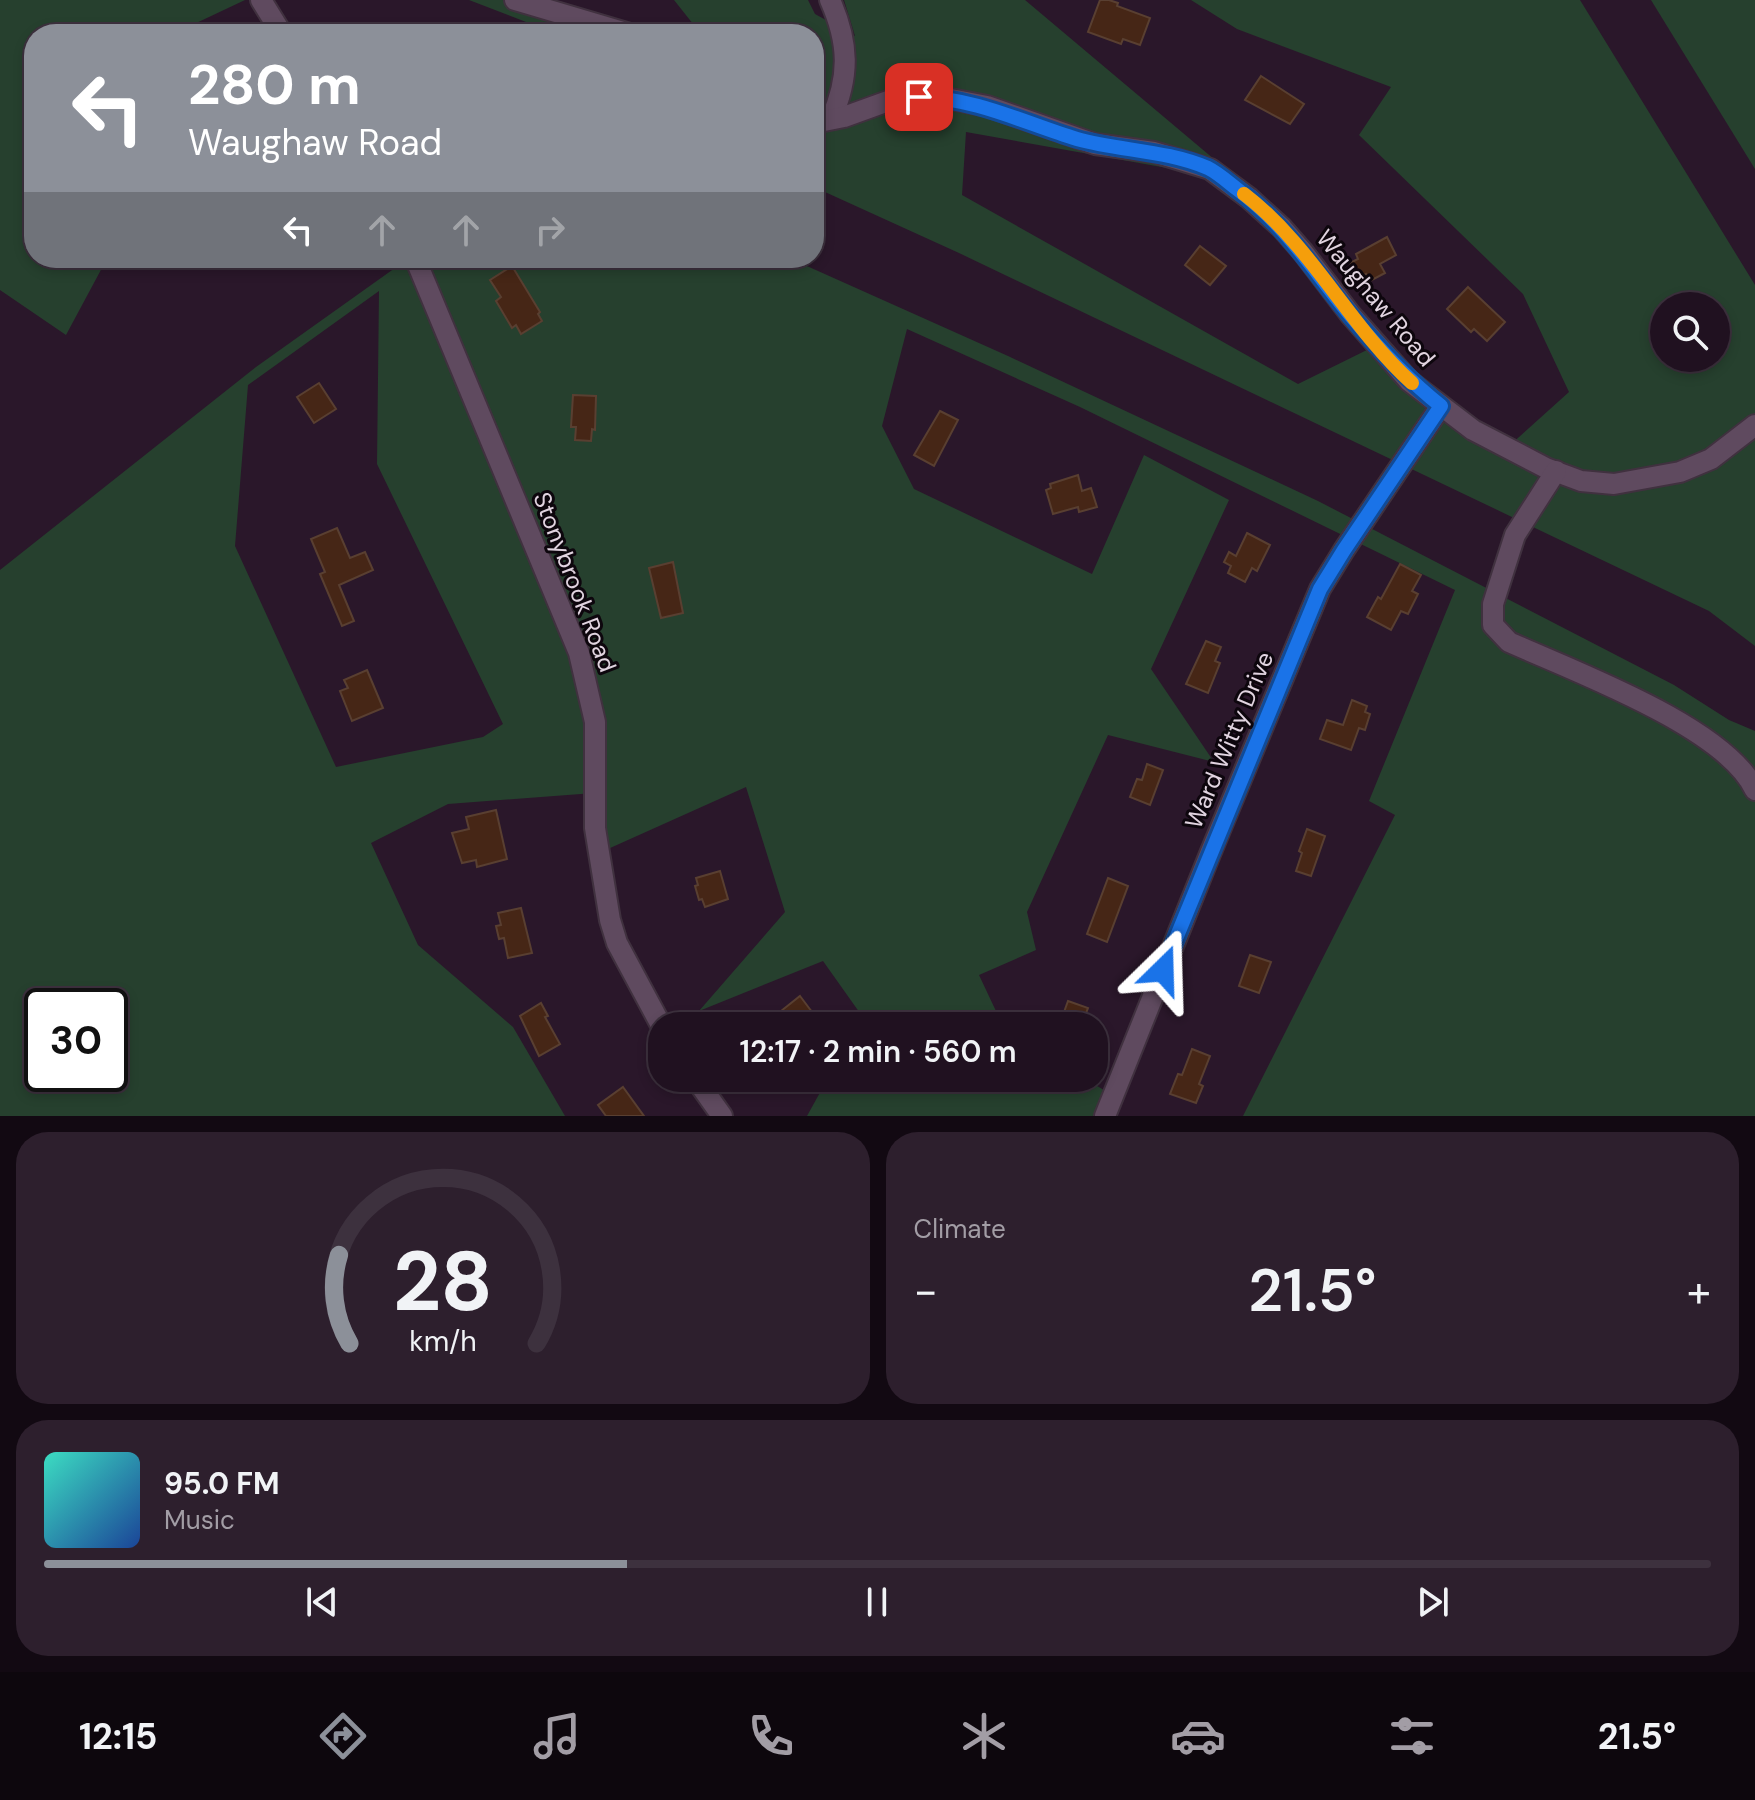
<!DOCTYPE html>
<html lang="en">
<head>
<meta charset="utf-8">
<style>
  body { margin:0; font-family:"DM Sans",sans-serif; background:#2d1f2d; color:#f1f3f6; height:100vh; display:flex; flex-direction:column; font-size:30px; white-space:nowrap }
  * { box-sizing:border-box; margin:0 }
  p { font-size:26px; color:#a29da5 }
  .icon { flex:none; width:44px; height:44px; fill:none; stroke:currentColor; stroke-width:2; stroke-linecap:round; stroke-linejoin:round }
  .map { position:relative; height:1116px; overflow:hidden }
  .side { display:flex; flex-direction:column; gap:16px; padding:16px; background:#120912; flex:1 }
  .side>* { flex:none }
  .top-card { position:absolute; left:24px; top:24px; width:800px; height:244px; border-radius:32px; box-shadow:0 4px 12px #0003,0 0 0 2px #3d313e; background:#8c9099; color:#fff; overflow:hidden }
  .tools { position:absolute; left:1650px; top:292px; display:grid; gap:16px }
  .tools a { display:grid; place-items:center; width:80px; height:80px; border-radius:50%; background:#201120; box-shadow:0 4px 12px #0003,0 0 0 2px #3d313e; font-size:40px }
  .speed { position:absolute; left:24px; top:988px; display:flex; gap:16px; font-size:40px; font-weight:700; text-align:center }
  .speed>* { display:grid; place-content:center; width:104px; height:104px; border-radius:50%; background:#201120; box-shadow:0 4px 12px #0003,0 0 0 2px #3d313e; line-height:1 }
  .speed .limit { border:4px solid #111; border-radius:12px; background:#fff; color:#111 }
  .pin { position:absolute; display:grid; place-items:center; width:68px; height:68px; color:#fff; margin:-34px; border-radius:16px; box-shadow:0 4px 12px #0006 }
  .me { position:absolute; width:88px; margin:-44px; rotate:22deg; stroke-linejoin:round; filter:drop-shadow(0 0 6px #0008) }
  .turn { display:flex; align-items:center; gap:28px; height:168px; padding:0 32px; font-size:36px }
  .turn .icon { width:104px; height:104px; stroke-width:2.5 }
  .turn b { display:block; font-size:56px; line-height:68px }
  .lanes { display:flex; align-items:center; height:76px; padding:0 32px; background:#0003; justify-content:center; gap:40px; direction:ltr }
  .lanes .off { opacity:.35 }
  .big { font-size:60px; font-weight:600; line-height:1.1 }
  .side .widget { flex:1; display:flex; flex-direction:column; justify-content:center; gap:12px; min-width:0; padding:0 28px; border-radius:32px; background:#2d1f2d }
  .side .dial { align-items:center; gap:0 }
  .dial svg { height:208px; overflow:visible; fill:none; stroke:#3d313e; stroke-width:7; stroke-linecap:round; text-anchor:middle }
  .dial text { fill:#f1f3f6; stroke:none }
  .song { display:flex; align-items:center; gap:24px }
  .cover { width:96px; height:96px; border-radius:12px; background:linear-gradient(135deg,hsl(170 70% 55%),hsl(220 70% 35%)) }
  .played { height:8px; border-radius:4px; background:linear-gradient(90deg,#8c9099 35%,#3d313e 35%) }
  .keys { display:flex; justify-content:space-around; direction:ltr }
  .heat { display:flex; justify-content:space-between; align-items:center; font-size:44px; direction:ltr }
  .side .tiles { flex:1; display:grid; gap:16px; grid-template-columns:1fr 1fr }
  .widget:last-child { grid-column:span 2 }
  .trip { position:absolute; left:648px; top:1012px; width:460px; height:80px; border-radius:32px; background:#201120; box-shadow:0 4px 12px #0003,0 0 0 2px #3d313e; font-weight:600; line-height:80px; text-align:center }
  .dock { display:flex; height:128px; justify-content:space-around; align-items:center; background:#0d070d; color:#a29da5 }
  .dock .icon { width:56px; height:56px }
  .dock .active { color:#8c9099 }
  .dock b { font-size:36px; color:#f1f3f6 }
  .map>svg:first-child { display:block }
  .green { fill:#26402e; fill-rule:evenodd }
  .building { fill:#462616; stroke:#593f31; stroke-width:2 }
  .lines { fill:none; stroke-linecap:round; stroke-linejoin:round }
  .minor-casing { stroke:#40313f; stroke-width:24 }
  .minor { stroke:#5f4a5f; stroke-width:20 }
  .route-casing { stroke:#114b97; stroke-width:20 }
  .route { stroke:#1a73e8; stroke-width:14 }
  .slow { stroke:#f59e0b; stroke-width:14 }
  .labels { text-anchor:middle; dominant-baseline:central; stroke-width:6; stroke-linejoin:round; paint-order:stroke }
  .street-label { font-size:24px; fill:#e1d4e0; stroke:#0d060d }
</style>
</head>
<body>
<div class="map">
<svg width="1755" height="1116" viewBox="0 0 1755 1116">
  <rect width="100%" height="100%" fill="#2a172a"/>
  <g class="green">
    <polygon points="0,0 245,0 173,34 34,34 34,258 131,258 103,266 66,335 0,290"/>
    <polygon points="469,0 553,0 563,34 557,34"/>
    <path d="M674 0H808L815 14 855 36 844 0H1025L1240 181 966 132 962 195 1298 384 1375 346 1509 446 1569 392 1523 294 1359 135 1391 87 1237 29 1191 0H1580L1755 285V646L1709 611 959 253 814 187V34H701ZM1664 306H1716V358H1664Z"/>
    <polygon points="1651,0 1755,0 1755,169"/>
    <path d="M409 258H789L1008 356 1318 501 1674 685 1729 720 1755 731V1116H1243L1395 815 1369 801 1455 590 1080 407 907 329 882 426 914 489 1092 574 1144 455 1229 500 1151 669 1214 762 1108 735 1027 912 1036 950 979 975 1003 1026H857L862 1016 823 961 699 1011 785 912 746 787 599 853 594 793 448 804 371 843 418 945 513 1027 565 1116H0V570L256 367ZM379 291 377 464 503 724 483 737 336 767 235 546 248 385ZM42 1006H110V1074H42Z"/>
    <polygon points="828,1078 1084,1078 1112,1095 1102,1116 807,1116"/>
  </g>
  <g class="building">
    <polygon points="1100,0 1109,0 1118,3 1117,6 1150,18 1140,45 1123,39 1121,44 1088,32"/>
    <polygon points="1261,76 1304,104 1290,124 1245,100"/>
    <polygon points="1387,237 1396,255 1380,264 1385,273 1370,281 1366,274 1358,279 1350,263 1358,259 1356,254"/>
    <polygon points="1200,246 1226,266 1210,285 1185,265"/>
    <polygon points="512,266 540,312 538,314 542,321 521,334 516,325 512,328 496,301 501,297 490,280"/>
    <polygon points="1468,287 1505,322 1487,341 1474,329 1471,332 1447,309"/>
    <polygon points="319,383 336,409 314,423 297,397"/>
    <polygon points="573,395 596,396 595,430 592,429 591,441 575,440 576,427 571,427"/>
    <polygon points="940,411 958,420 934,466 914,455"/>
    <polygon points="1078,475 1082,491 1091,488 1097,507 1079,512 1078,507 1053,514 1046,490 1051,488 1050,484"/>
    <polygon points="337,528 350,558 365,552 373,570 339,585 354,621 342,626 320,574 325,572 311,539"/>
    <polygon points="1247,533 1270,545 1257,571 1252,568 1245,582 1228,573 1231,566 1224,562 1229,552 1236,556"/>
    <polygon points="673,562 683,613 661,618 649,568"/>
    <polygon points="1400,564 1421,575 1412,591 1418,594 1408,614 1401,611 1391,630 1367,617 1378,597 1381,599"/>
    <polygon points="1206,641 1221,647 1215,661 1220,663 1208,693 1186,684"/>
    <polygon points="367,670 383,708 352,721 340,691 348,688 344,680"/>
    <polygon points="1352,700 1367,706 1365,712 1370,714 1365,730 1359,728 1351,750 1320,739 1327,720 1343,725"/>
    <polygon points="1147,764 1163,770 1150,805 1130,797 1137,779 1142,780"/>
    <polygon points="496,810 507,859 477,867 476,860 462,863 452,833 469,829 466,817"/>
    <polygon points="1307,829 1325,836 1311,876 1296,871 1302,853 1299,851"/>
    <polygon points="720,871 728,899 705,907 702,899 699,900 695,886 698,885 696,878"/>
    <polygon points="1108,878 1128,886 1107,942 1087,934"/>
    <polygon points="521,908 532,953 508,958 504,938 499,939 496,926 501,925 498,913"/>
    <polygon points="1250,955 1271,962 1259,993 1239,986"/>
    <polygon points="800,996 809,1008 823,1026 786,1026 776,1015"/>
    <polygon points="1068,1001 1088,1008 1081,1026 1059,1026"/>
    <polygon points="541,1003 548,1016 545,1017 560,1044 539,1056 520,1016"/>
    <polygon points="1192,1049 1210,1056 1199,1084 1203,1086 1196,1103 1170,1094 1178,1074 1182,1075"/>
    <polygon points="623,1087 644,1116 606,1116 598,1105"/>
  </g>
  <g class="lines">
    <defs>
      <g id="minor">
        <polyline points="261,0 282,34"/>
        <polyline points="515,0 630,34"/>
        <path d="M830 0C849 43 850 76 831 119"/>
        <polyline points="814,123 844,117 902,96 940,97 987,106 1095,144 1154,152 1210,169 1249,198 1282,228 1303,252 1350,314 1409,381 1473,430 1546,468 1581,481 1614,484 1680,472 1711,459 1755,425"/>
        <polyline points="415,258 579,653 595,722 595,828 610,920 617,943 662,1027"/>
        <path d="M1556 471 1515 535 1493 604V625L1509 642C1573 671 1726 727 1755 790"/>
        <polyline points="695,1078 722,1116"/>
        <polyline points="1105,1116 1210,854 1320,589 1344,550 1441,406"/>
      </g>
    </defs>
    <use href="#minor" class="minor-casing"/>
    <use href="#minor" class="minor"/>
  </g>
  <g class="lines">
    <defs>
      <path id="route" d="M919 97C976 98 1024 123 1077 139 1120 151 1166 150 1208 168 1218 173 1228 182 1237 189 1288 227 1312 269 1351 316 1379 349 1407 379 1441 406L1344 550 1320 589 1163 970"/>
    </defs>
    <use href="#route" class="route-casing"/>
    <use href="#route" class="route"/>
    <path class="slow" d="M1244 194C1312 246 1349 326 1412 383"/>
  </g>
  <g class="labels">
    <g class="street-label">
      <text transform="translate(1376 298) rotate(50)">Waughaw Road</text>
      <text transform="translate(575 582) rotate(69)">Stonybrook Road</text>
      <text transform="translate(1229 740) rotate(-67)">Ward Witty Drive</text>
    </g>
  </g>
</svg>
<div class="tools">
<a><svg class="icon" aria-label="search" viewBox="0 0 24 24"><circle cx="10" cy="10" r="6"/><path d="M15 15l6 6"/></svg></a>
</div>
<div class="speed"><div class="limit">30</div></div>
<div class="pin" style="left:919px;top:97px;background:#d93025"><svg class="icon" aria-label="arrive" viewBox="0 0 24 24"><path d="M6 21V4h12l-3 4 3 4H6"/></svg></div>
<svg class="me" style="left:1163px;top:970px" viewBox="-20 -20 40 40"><path d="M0-17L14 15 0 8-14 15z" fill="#1a73e8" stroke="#fff" stroke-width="4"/></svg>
<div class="trip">12:17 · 2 min · 560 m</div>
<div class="top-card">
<div class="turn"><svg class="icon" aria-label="left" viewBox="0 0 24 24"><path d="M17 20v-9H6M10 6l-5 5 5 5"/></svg><div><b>280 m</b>Waughaw Road</div></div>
<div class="lanes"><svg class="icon" aria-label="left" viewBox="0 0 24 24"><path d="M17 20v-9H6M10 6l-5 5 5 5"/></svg><svg class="icon off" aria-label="ahead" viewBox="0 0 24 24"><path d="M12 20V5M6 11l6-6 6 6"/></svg><svg class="icon off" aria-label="ahead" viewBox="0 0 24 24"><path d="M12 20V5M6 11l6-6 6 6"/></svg><svg class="icon off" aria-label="right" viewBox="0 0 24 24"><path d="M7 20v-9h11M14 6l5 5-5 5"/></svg></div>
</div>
</div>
<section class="side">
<div class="tiles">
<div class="widget dial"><svg viewBox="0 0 100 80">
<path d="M14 69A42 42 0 1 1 86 69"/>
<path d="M14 69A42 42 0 0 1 10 35" stroke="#8c9099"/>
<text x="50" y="56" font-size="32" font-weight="700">28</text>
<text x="50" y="72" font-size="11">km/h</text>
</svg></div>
<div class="widget"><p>Climate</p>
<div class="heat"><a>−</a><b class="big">21.5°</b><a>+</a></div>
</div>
<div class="widget">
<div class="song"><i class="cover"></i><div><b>95.0 FM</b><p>Music</p></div></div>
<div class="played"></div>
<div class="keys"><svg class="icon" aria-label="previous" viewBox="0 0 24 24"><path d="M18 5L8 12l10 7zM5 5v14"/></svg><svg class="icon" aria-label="pause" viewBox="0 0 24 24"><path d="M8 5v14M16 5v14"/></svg><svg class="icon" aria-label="next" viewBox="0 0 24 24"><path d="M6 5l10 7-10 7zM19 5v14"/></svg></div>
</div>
</div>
</section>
<nav class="dock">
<b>12:15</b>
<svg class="icon active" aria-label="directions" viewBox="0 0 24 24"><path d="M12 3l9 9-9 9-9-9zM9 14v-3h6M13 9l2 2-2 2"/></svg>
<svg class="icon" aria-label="music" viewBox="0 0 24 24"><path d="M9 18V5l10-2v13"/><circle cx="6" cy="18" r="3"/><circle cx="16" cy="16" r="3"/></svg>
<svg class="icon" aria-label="phone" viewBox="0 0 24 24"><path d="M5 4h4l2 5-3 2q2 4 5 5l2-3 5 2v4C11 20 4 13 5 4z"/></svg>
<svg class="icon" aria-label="climate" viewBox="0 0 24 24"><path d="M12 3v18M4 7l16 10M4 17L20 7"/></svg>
<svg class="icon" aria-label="car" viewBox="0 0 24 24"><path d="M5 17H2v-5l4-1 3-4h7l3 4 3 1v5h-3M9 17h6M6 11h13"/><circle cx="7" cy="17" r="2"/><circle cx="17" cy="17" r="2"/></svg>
<svg class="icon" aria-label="filters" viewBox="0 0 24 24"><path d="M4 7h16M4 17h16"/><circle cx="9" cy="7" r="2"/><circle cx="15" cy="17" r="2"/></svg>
<b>21.5°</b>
</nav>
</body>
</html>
